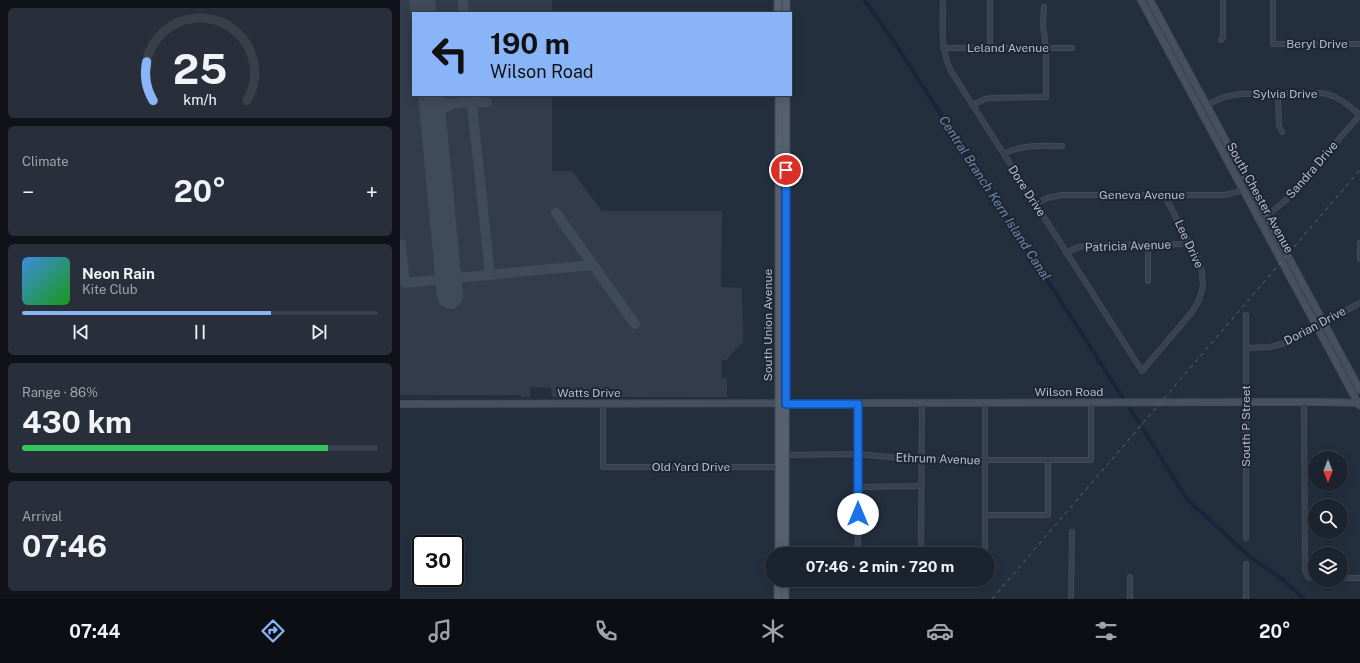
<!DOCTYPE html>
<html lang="en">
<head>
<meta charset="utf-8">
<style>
  body { margin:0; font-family:"Public Sans",sans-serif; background:#282f3a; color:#f1f3f6; height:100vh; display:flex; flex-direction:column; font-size:15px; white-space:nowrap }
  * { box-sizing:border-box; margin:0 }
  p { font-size:13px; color:#a0a4aa }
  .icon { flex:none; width:22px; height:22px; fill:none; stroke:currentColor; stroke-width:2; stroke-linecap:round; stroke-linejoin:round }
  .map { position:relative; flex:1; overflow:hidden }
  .sheet { display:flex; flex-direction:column; gap:8px; padding:8px; background:#0f1319; width:400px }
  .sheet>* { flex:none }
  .banner { position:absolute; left:12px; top:12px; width:380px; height:84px; border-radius:0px; box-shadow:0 2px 10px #0003,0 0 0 1px #39404a; background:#8ab4f8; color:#111; overflow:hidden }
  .needle { width:26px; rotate:180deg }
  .controls { position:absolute; left:908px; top:451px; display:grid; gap:8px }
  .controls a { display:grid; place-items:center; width:40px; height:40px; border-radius:50%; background:#1b232e; box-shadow:0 2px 10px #0003,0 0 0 1px #39404a; font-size:20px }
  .speed { position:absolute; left:12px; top:535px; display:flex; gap:8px; font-size:20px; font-weight:700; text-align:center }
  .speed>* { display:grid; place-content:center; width:52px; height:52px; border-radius:50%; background:#1b232e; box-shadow:0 2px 10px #0003,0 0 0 1px #39404a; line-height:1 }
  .speed .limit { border:2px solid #111; border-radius:6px; background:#fff; color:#111 }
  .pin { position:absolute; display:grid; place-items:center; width:34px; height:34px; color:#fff; margin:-17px; border:2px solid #fff; border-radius:50%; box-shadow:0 1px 4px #0007 }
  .me { position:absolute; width:44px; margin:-22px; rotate:0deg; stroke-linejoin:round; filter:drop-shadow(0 0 3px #0008) }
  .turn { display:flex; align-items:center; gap:14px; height:84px; padding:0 12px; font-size:18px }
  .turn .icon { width:52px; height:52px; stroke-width:2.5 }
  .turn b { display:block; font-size:28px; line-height:34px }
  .big { font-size:30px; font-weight:700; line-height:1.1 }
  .sheet .widget { flex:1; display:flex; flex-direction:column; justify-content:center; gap:6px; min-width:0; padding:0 14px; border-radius:6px; background:#282f3a }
  .sheet .dial { align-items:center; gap:0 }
  .dial svg { height:104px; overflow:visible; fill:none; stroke:#39404a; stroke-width:7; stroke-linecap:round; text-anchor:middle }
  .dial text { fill:#f1f3f6; stroke:none }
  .song { display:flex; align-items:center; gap:12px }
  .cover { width:48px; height:48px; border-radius:6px; background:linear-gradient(135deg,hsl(210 70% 55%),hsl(120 70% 35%)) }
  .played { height:4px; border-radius:2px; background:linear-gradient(90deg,#8ab4f8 70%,#39404a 70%) }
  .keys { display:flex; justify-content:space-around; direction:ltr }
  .heat { display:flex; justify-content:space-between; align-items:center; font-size:22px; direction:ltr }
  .charge { height:6px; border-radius:3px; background:linear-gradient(90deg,#34c759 86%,#39404a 0) }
  .trip { position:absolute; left:365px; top:547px; width:230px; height:40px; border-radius:20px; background:#1b232e; box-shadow:0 2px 10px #0003,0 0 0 1px #39404a; font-weight:700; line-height:40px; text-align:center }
  .tabs { display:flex; height:64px; justify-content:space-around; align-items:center; background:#0b0e12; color:#a0a4aa }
  .tabs .icon { width:28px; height:28px }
  .tabs .selected { color:#8ab4f8 }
  .tabs b { font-size:18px; color:#f1f3f6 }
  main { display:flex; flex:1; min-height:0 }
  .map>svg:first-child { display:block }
  .airport { fill:#323c4b }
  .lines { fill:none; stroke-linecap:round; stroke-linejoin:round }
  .canal { stroke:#17263c; stroke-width:4 }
  .taxiway { stroke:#3f4a5a; stroke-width:10 }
  .runway { stroke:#3f4a5a; stroke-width:26 }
  .street-casing { stroke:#414a57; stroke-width:6 }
  .secondary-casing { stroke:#414a57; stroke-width:8 }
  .primary-casing { stroke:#414a57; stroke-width:9 }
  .street { stroke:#38414e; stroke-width:4 }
  .secondary { stroke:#465061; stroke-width:6 }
  .primary { stroke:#56606e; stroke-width:7 }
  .rail { stroke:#5a6575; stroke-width:1; stroke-dasharray:4 4; stroke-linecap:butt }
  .route-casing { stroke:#114b97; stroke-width:10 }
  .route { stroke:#1a73e8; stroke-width:7 }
  .labels { text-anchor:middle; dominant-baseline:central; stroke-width:4; stroke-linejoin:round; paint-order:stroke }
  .street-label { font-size:12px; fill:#b4bcc9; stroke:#1d2633 }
  .water-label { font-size:13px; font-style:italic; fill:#6d86a8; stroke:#1d2633 }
</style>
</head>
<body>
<main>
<section class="sheet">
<div class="widget dial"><svg viewBox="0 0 100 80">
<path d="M14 69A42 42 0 1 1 86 69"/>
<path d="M14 69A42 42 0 0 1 9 39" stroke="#8ab4f8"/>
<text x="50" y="56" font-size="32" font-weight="700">25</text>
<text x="50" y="72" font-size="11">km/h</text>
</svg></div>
<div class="widget"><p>Climate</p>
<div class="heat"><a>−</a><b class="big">20°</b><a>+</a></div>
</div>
<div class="widget">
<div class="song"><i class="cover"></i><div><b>Neon Rain</b><p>Kite Club</p></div></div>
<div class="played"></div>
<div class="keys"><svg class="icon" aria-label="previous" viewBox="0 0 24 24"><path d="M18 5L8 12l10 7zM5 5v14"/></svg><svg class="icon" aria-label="pause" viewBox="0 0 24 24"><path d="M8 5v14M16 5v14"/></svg><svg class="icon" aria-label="next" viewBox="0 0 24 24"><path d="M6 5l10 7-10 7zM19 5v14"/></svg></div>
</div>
<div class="widget"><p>Range · 86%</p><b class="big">430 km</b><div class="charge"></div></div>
<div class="widget"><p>Arrival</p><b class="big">07:46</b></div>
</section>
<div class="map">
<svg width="960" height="599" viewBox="0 0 960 599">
  <rect width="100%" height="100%" fill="#242f3e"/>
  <polygon class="airport" points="0,0 152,0 152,13 13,13 13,95 152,95 152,171 172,171 202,211 322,211 321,287 342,288 343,344 341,344 326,360 322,360 322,378 327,378 327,397 152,397 151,388 130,387 130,397 121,397 121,395 0,395"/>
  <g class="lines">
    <g class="canal">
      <polyline points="464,0 493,40 723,398"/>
      <polyline points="730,409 739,422"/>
      <polyline points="743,429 787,499 850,557 882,579 904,599"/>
    </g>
    <g class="taxiway">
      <polyline points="63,0 64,13"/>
      <polyline points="34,95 39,101 50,104"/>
      <polyline points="71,95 90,275"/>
      <path d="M34 123C37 118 39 113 43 109 54 100 73 102 87 102"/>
      <polyline points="156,213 235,324"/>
      <polyline points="1,244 5,283 192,265"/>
    </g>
    <g class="runway">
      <polyline points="22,0 23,13"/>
      <polyline points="31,95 50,296"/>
    </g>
    <defs>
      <g id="street">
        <path d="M543 0C543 24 540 49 551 71L742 371 792 312 799 300 803 286 802 271 797 257 764 195"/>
        <polyline points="873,0 873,44 960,44"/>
        <polyline points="821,40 823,37 823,0"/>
        <polyline points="543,48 672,48"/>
        <polyline points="590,48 590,0"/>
        <polyline points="878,93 879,126 882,132"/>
        <polyline points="572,105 585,99 592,98 646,97 646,48 643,25 644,7"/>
        <path d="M806 105 824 97 840 94 921 93C938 95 948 105 960 115"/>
        <path d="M604 154C622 144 641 146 662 146"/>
        <polyline points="635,204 647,198 661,195 824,195 837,192 850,186"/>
        <polyline points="859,218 873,211 886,200 960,115"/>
        <polyline points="960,243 960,259"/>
        <polyline points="748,244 748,281"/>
        <polyline points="666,253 678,247 692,245 790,244"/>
        <polyline points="846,348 870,347 885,343 960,303"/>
        <polyline points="904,403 905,570 908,577 915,578"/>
        <polyline points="203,404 203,467 379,467"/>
        <polyline points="386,455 458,454 522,460 691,460 691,403"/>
        <polyline points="458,487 522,486"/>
        <polyline points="585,515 648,515 648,460"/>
        <polyline points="846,538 846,315"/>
        <polyline points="458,554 458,403"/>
        <polyline points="521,554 522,403"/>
        <polyline points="585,554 585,403"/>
        <polyline points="941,578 960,578"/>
        <polyline points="671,599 672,532"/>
        <polyline points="730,599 730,577"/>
        <polyline points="846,599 846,564"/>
      </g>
      <g id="secondary">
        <polyline points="741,0 959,405"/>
        <polyline points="750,0 960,390"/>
        <polyline points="0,404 922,402 960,403"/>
      </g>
      <g id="primary">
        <polyline points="378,0 378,13"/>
        <polyline points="386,13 386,0"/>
        <polyline points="379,554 379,95"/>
        <polyline points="385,554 386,95"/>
        <polyline points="378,599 378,580"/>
        <polyline points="385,599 385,580"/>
      </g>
    </defs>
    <use href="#street" class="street-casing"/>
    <use href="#secondary" class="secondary-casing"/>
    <use href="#primary" class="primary-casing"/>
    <use href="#street" class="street"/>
    <use href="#secondary" class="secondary"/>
    <use href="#primary" class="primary"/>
    <polyline class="rail" points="592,599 960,170"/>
  </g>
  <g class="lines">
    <defs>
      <polyline id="route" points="386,170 386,404 458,404 458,514"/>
    </defs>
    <use href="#route" class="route-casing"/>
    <use href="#route" class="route"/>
  </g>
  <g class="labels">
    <g class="street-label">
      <text x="917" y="44">Beryl Drive</text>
      <text x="608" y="48">Leland Avenue</text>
      <text x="885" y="94">Sylvia Drive</text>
      <text transform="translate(912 170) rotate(-49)">Sandra Drive</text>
      <text transform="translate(627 191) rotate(57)">Dore Drive</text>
      <text x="742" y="195">Geneva Avenue</text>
      <text transform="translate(860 198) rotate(61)">South Chester Avenue</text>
      <text transform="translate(789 244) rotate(65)">Lee Drive</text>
      <text transform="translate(728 246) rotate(-2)">Patricia Avenue</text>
      <text transform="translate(368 325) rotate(-90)">South Union Avenue</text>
      <text transform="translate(915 326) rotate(-28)">Dorian Drive</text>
      <text x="669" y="392">Wilson Road</text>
      <text x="189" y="393">Watts Drive</text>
      <text transform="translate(846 426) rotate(-90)">South P Street</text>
      <text transform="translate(538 459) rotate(2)">Ethrum Avenue</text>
      <text x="291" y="467">Old Yard Drive</text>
    </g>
    <g class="water-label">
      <text transform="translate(595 198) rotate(57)">Central Branch Kern Island Canal</text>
    </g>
  </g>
</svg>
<div class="controls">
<a><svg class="needle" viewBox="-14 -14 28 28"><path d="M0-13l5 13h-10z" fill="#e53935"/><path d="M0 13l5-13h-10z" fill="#a0a4aa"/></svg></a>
<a><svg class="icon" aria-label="search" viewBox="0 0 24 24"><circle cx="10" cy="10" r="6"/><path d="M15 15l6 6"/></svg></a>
<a><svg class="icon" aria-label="layers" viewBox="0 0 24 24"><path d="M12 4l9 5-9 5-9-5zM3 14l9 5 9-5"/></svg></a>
</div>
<div class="speed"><div class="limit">30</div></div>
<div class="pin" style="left:386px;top:170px;background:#d93025"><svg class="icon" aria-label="arrive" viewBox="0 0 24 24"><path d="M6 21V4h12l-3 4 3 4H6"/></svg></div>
<svg class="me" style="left:458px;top:514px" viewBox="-20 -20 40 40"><circle r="19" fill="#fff"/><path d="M0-13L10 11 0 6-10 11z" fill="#1a73e8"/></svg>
<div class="trip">07:46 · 2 min · 720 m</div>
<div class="banner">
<div class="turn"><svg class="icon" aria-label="left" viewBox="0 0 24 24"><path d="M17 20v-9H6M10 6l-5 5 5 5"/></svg><div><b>190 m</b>Wilson Road</div></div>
</div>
</div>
</main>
<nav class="tabs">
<b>07:44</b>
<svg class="icon selected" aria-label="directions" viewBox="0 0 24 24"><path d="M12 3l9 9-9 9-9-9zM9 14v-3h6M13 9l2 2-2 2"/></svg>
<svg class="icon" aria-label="music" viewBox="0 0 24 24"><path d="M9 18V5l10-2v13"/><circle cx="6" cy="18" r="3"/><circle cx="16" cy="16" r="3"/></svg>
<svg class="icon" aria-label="phone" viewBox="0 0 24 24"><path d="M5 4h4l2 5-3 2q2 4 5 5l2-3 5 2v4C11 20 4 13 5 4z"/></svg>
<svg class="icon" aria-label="climate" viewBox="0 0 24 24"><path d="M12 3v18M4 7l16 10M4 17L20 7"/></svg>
<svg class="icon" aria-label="car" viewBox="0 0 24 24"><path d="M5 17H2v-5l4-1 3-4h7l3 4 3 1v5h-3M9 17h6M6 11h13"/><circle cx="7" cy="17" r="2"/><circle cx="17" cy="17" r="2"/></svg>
<svg class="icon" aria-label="filters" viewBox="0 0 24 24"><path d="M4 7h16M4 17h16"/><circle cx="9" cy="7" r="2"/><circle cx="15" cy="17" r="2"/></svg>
<b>20°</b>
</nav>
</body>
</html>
